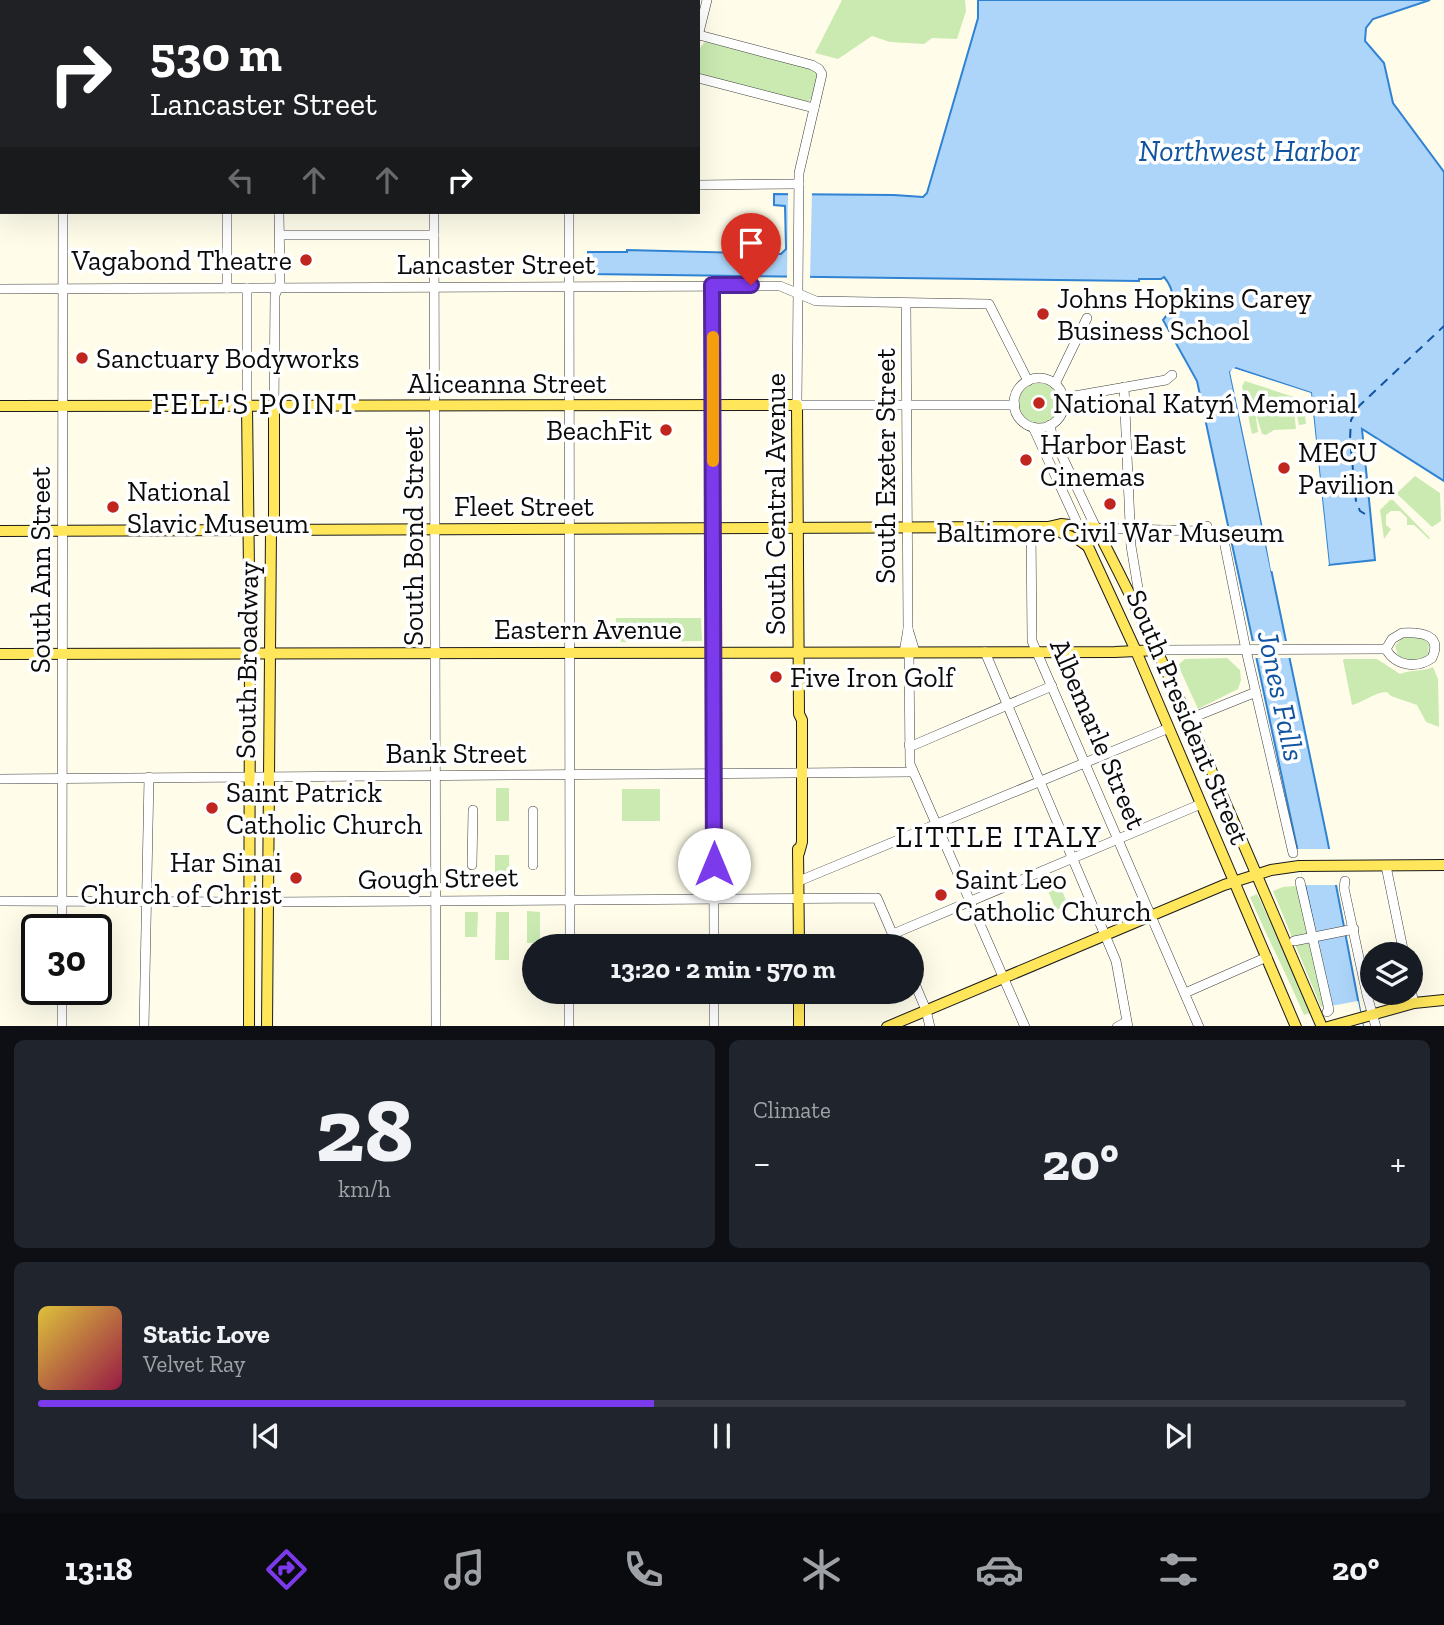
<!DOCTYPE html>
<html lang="en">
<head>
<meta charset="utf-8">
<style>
  body { margin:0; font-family:"Zilla Slab",serif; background:#20242c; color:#f1f3f6; height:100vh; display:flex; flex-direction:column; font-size:26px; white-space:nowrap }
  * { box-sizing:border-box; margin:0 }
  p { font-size:23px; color:#9ea1a6 }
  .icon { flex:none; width:38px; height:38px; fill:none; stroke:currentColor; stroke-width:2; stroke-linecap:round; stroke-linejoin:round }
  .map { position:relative; height:1026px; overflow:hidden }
  .side { display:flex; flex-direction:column; gap:14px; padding:14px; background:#0d0f14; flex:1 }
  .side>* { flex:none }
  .top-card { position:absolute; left:0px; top:0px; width:700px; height:214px; box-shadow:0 7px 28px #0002; background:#202124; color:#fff; overflow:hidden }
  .controls { position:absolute; left:1360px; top:942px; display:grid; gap:14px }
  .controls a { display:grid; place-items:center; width:63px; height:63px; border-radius:50%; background:#171b24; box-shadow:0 7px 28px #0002; font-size:35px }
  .speed { position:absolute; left:21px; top:914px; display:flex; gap:14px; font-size:35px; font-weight:700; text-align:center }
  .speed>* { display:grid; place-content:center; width:91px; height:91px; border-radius:50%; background:#171b24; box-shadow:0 7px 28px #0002; line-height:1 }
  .speed .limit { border:4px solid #111; border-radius:10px; background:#fff; color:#111 }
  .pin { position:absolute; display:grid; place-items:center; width:60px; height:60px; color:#fff; margin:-72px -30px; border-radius:50% 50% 50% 0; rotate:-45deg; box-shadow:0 0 7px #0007 }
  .pin .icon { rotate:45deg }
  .me { position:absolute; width:77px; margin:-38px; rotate:0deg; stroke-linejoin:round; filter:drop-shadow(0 0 5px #0008) }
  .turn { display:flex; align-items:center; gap:24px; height:147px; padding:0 35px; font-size:32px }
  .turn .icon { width:91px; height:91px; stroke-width:2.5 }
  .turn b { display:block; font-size:49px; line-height:60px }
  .lanes { display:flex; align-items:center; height:66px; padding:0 35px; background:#0003; justify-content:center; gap:35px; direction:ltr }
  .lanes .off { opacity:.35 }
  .big { font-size:52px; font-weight:700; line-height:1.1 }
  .side .widget { flex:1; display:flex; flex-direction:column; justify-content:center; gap:10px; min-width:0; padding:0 24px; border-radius:10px; background:#20242c }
  .side .dial { align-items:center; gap:0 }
  .dial b { font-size:91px; line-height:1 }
  .song { display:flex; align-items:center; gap:21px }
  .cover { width:84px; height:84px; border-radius:10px; background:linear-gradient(135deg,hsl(50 70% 55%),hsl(340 70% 35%)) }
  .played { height:7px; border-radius:4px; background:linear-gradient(90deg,#7c3aed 45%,#363941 45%) }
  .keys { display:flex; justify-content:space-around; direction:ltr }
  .heat { display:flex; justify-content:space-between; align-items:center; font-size:38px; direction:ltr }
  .side .tiles { flex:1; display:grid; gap:14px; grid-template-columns:1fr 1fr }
  .widget:last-child { grid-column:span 2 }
  .trip { position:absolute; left:522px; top:934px; width:402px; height:70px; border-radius:35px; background:#171b24; box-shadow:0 7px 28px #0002; font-weight:700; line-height:70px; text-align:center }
  .dock { display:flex; height:112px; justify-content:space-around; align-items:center; background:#090b0e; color:#9ea1a6 }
  .dock .icon { width:49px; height:49px }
  .dock .active { color:#7c3aed }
  .dock b { font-size:32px; color:#f1f3f6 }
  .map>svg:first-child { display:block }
  .green { fill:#caeab2 }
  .water { fill:#acd5f9; stroke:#3082d3; stroke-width:2 }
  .pier { fill:#fffdea }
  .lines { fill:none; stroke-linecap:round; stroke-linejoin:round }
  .ferry { stroke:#1054a1; stroke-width:2; stroke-dasharray:9 7; stroke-linecap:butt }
  .minor-casing { stroke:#3e3e3e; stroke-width:10 }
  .major-casing { stroke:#1c1c1c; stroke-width:12 }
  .minor { stroke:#fff; stroke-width:9 }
  .major { stroke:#ffe65a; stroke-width:10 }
  .route-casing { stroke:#51269a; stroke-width:18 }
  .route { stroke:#7c3aed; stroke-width:12 }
  .slow { stroke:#f59e0b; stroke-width:12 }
  .poi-dot { fill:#c1261e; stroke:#fff; stroke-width:2.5 }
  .labels { text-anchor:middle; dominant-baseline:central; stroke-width:7; stroke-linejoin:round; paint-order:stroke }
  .poi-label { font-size:28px; fill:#0b0b0b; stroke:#fff; text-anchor:start }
  .street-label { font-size:28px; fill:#0b0b0b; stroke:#fff }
  .water-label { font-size:30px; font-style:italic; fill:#1054a1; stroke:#fff }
  .neighbourhood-label { font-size:30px; letter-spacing:2px; fill:#0b0b0b; stroke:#fff }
</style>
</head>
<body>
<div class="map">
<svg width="1444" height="1027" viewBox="0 0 1444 1027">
  <rect width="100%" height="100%" fill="#fffdea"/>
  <g class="green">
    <polygon points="842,0 965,0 966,11 957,39 932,38 924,44 890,42 872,36 838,59 815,53"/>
    <path d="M706 42 815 70 818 75 813 96 809 101H803L698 74C698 63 695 48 706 42Z"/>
    <polygon points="1245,381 1303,400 1306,424 1299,425 1296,411 1294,411 1296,429 1274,430 1266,435 1262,434 1255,411 1258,432 1252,434 1242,386"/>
    <circle cx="1039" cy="403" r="20"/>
    <polygon points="1415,476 1440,493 1441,521 1432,527 1398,495 1398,492"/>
    <polygon points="1390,500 1393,500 1430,538 1429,539 1414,525 1407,525 1407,518 1400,511 1391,511 1386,515 1386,525 1391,529 1384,539 1380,510"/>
    <polygon points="616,618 701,618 702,641 617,642"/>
    <path d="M1402 638H1423L1429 644 1428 654C1421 661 1407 662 1398 656L1395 646Z"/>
    <polygon points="1227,658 1240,670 1241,680 1238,689 1198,709 1178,665 1185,659"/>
    <path d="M1344 659H1377L1400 674C1412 669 1423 672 1433 667L1438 679 1439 727 1426 722 1417 705 1391 696 1387 692C1375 692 1364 702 1352 705L1343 660Z"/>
    <rect x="496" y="788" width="13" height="33"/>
    <rect x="622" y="789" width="38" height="32"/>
    <polygon points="495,855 509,855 510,888 495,888"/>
    <polygon points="1055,874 1068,905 1056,910 1043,879"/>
    <polygon points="1306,885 1331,1006 1321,1007 1273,891 1283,887"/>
    <path d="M1257 894 1289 961 1310 1013 1304 1015C1287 975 1267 937 1250 897Z"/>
    <polygon points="527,911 540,912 540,943 527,943"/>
    <polygon points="465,912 478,912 477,937 465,937"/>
    <polygon points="496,912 509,912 509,960 495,960"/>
  </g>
  <g class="water">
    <polygon points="1,0 331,0 328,2"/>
    <path d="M978 0H1430L1373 19 1366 28 1365 41 1384 63 1393 103 1444 172V481L1362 429 1375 560 1329 565 1311 393 1236 368 1230 372 1327 838 1363 1026 1331 1006 1197 381 1163 320C1175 307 1176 291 1164 277L1161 279H1139V281L588 274V252H627V250L781 254 786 249 785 206 774 205V194L894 195 923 197 927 193 978 18Z"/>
  </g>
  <g class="pier">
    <polygon points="797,191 812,191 810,280 787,279 788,193"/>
    <polygon points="1233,368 1311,393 1329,565 1325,565 1307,395 1235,371 1275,571 1271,571 1265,538 1228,538 1228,535 1264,533 1230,372"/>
    <polygon points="1250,641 1289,641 1292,658 1254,658"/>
    <polygon points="1296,849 1331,849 1338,885 1304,885"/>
    <polygon points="1358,1001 1363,1026 1340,1026 1331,1006"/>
  </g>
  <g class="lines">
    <polyline class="ferry" points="1365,514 1360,511 1356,501 1350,439 1351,420 1359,406 1444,326"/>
    <defs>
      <g id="minor">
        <polyline points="431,0 431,2"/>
        <polyline points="528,2 528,0"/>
        <polyline points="586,2 586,0"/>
        <polyline points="699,35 812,65 819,69 822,74 799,173 797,405 1015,405"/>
        <polyline points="698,36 707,0"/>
        <polyline points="698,78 814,108"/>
        <polyline points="0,129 2,131"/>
        <polyline points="698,185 799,184"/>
        <polyline points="0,200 2,200"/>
        <polyline points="227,212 227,288"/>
        <polyline points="434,212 436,1027"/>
        <polyline points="569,212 570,947"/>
        <polyline points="280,235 434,235"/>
        <polyline points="712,285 714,947"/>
        <polyline points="247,288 247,406"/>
        <polyline points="0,289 780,286 816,301 989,304 1028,381"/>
        <circle cx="1039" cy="403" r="25"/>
        <polyline points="1055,384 1087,318"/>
        <polyline points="1124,387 1131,546 1143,618"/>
        <polyline points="1063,398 1166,380 1172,375"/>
        <polyline points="274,406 275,295 280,283 279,212"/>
        <polyline points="1050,425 1052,435 1096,528 1197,531 1207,526"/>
        <polyline points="1033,427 1079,527"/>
        <polyline points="1031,527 1032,641 1199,1027"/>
        <polyline points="1223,536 1246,650 1293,853"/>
        <polyline points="908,629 915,652"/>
        <path d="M1402 633C1420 632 1443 634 1432 658 1417 669 1395 666 1386 649L1392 639Z"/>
        <polyline points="1158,650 1386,649"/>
        <polyline points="904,652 908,629 906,303"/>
        <polyline points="909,652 910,764 1025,1027"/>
        <polyline points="985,652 1116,961 1128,1027"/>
        <polyline points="1189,719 1256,692"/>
        <polyline points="909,745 914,745 1052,686"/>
        <polyline points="0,779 913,772"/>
        <polyline points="472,865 473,810"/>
        <polyline points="533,865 533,811"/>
        <polyline points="1386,866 1404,954"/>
        <polyline points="799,881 1169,728"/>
        <polyline points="1345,881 1344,888 1367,995 1376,1027"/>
        <polyline points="1300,882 1329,1010 1327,1012"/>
        <polyline points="0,901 268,902 877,898 898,947"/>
        <polyline points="62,929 63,212"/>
        <polyline points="893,934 1201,804"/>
        <polyline points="1294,941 1354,929"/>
        <polyline points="912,977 926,1010 930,1027"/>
        <polyline points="1410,986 1414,1003"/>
        <polyline points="569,992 569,1027"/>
        <polyline points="1185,993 1267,957"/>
        <polyline points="62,1027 62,989"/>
        <polyline points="144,1027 149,777"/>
        <polyline points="714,1027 714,992"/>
        <polyline points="1117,1027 1126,1022"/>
      </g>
      <g id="major">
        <polyline points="0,406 797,405 799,714 802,720 802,842 799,853"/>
        <polyline points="247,406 250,653 249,1027"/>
        <polyline points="1048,527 1079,540 1086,545"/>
        <polyline points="1079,527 1136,651 1296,1027"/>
        <path d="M0 531 1048 527 1061 524 1096 528C1181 690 1249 859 1322 1027"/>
        <polyline points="0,654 1115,652 1158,650"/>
        <polyline points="798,849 799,947"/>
        <polyline points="267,1027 271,530 274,521 274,406"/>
        <polyline points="799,1027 799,992"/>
        <polyline points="887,1027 1224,885 1271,870 1299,866 1444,865"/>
        <polyline points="1328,1027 1414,1003 1444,1000"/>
      </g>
    </defs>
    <use href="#minor" class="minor-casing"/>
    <use href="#major" class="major-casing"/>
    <use href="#minor" class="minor"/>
    <use href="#major" class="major"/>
  </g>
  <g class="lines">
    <defs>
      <polyline id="route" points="714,864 712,285 751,285"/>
    </defs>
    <use href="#route" class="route-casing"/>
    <use href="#route" class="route"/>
    <polyline class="slow" points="713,337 713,461"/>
  </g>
  <g class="poi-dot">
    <circle cx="306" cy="260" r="7"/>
    <circle cx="1043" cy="314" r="7"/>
    <circle cx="82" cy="358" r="7"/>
    <circle cx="1039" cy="403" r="7"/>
    <circle cx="666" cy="430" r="7"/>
    <circle cx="1026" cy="460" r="7"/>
    <circle cx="1284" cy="468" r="7"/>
    <circle cx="1110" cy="504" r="7"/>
    <circle cx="113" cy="507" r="7"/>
    <circle cx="776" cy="677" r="7"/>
    <circle cx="212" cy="808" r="7"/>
    <circle cx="296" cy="878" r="7"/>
    <circle cx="941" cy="895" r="7"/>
  </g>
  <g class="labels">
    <g class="poi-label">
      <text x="292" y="260" text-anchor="end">Vagabond Theatre</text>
      <text x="1057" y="298">Johns Hopkins Carey<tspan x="1057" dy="32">Business School</tspan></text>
      <text x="96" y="358">Sanctuary Bodyworks</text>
      <text x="1053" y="403">National Katyń Memorial</text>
      <text x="652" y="430" text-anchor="end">BeachFit</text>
      <text x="1040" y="444">Harbor East<tspan x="1040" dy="32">Cinemas</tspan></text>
      <text x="1298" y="452">MECU<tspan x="1298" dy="32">Pavilion</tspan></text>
      <text x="127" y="491">National<tspan x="127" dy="32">Slavic Museum</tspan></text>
      <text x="1110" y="532" text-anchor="middle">Baltimore Civil War Museum</text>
      <text x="790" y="677">Five Iron Golf</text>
      <text x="226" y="792">Saint Patrick<tspan x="226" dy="32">Catholic Church</tspan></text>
      <text x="282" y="862" text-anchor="end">Har Sinai<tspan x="282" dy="32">Church of Christ</tspan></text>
      <text x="955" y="879">Saint Leo<tspan x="955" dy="32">Catholic Church</tspan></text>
    </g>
    <g class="street-label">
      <text x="496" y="264">Lancaster Street</text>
      <text x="507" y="383">Aliceanna Street</text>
      <text transform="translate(885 466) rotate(-90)">South Exeter Street</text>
      <text transform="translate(775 504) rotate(-90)">South Central Avenue</text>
      <text x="524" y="506">Fleet Street</text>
      <text transform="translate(413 536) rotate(-90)">South Bond Street</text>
      <text transform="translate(40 570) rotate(-90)">South Ann Street</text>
      <text x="588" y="629">Eastern Avenue</text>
      <text transform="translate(247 660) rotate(-89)">South Broadway</text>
      <text transform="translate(1188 717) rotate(67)">South President Street</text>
      <text transform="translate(1098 734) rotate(67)">Albemarle Street</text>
      <text x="456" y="753">Bank Street</text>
      <text transform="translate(438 878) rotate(-1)">Gough Street</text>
    </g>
    <g class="water-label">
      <text x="1249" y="151">Northwest Harbor</text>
      <text transform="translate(1281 696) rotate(78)">Jones Falls</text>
    </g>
    <g class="neighbourhood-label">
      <text x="255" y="404">FELL'S POINT</text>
      <text x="999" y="837">LITTLE ITALY</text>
    </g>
  </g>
</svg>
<div class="controls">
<a><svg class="icon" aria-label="layers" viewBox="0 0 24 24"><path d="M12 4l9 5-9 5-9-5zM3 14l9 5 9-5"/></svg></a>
</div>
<div class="speed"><div class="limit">30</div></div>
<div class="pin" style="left:751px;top:285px;background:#d93025"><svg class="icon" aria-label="arrive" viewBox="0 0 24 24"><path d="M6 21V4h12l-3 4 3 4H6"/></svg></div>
<svg class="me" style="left:714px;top:864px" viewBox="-20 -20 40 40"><circle r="19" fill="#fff"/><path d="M0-13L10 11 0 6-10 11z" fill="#7c3aed"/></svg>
<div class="trip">13:20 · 2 min · 570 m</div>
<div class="top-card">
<div class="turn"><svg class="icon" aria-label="right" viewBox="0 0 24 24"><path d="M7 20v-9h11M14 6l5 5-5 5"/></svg><div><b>530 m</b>Lancaster Street</div></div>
<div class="lanes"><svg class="icon off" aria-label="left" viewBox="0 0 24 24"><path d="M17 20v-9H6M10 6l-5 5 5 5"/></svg><svg class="icon off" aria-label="ahead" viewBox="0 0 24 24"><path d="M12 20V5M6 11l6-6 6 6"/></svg><svg class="icon off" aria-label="ahead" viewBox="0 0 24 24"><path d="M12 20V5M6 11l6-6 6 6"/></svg><svg class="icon" aria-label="right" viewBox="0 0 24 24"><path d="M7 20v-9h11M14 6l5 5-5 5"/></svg></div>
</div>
</div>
<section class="side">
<div class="tiles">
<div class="widget dial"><b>28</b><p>km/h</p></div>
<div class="widget"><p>Climate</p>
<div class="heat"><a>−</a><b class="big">20°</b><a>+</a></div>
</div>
<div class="widget">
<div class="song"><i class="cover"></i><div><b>Static Love</b><p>Velvet Ray</p></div></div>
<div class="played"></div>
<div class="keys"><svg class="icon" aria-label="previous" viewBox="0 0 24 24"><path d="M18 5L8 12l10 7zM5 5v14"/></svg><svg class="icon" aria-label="pause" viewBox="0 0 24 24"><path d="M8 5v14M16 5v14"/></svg><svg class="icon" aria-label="next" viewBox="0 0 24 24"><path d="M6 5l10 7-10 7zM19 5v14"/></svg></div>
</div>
</div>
</section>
<nav class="dock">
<b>13:18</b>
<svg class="icon active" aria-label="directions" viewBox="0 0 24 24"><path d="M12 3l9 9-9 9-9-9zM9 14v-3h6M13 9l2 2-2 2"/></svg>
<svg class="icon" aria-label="music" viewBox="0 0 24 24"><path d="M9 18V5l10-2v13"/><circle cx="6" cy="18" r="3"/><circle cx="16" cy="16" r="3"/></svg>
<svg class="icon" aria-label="phone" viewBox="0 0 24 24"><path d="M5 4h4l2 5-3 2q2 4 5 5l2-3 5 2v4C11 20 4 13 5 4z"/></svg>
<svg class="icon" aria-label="climate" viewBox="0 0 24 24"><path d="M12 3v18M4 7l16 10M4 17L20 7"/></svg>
<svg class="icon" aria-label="car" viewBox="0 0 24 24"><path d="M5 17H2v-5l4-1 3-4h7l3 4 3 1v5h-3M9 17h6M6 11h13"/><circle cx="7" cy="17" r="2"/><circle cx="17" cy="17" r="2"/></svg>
<svg class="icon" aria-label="filters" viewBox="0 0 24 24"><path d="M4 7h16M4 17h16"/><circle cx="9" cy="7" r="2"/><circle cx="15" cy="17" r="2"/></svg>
<b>20°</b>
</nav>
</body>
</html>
